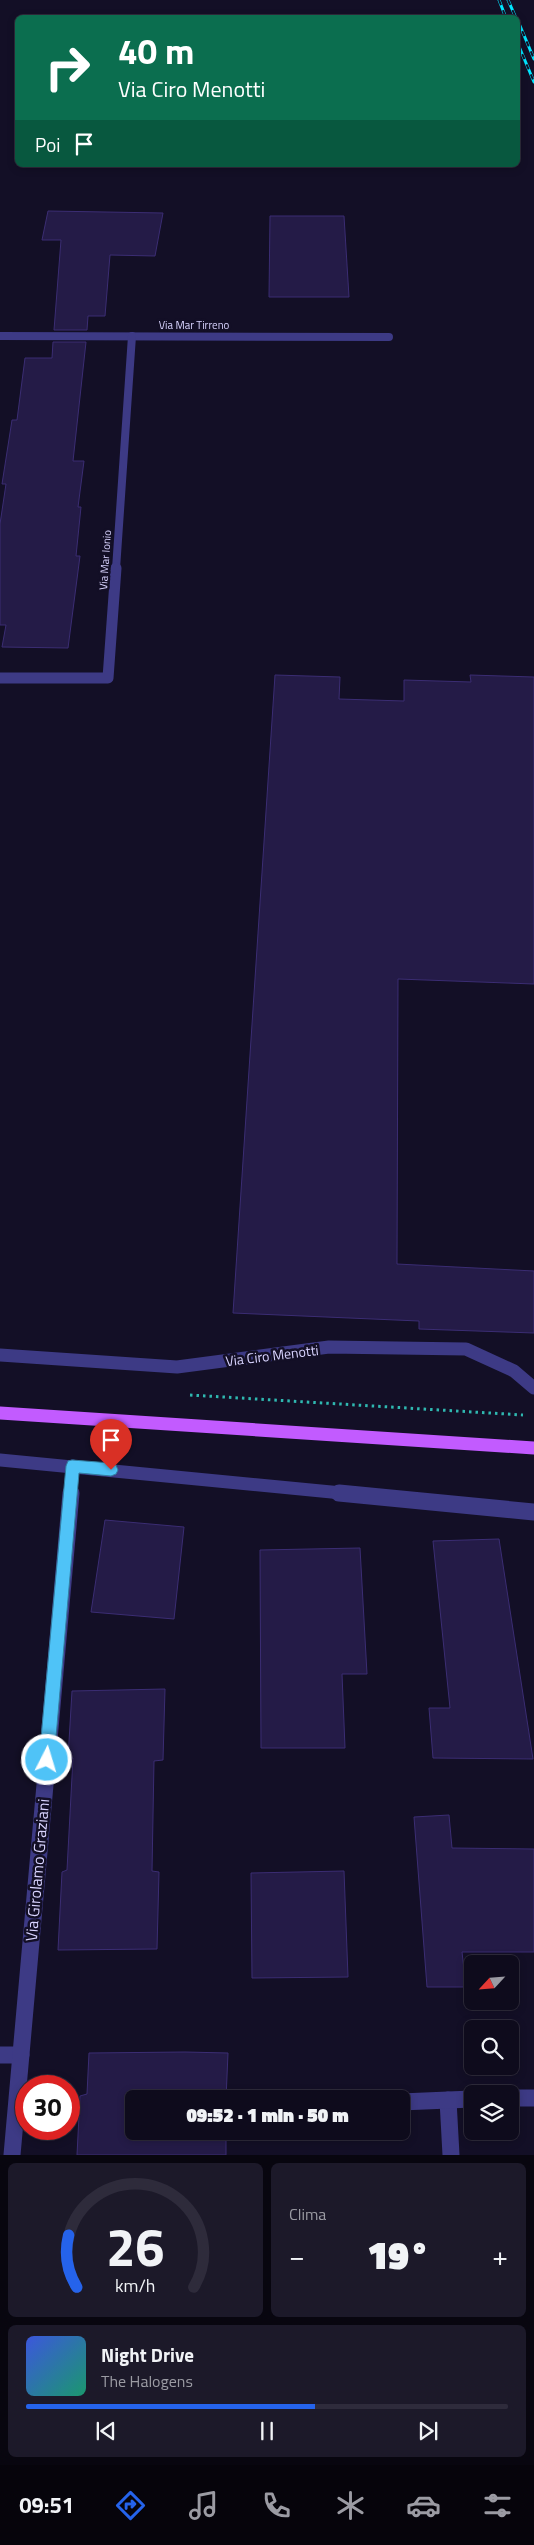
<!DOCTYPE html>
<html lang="it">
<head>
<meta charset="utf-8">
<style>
  body { margin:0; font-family:"Titillium Web",sans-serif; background:#1c1929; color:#f1f3f6; height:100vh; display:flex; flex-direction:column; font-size:19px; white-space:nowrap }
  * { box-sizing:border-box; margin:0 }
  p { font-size:16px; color:#9b9ba3 }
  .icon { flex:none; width:28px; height:28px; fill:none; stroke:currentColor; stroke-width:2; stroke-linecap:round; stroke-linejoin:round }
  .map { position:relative; height:2155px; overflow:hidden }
  .details { display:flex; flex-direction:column; gap:8px; padding:8px; background:#08060f; flex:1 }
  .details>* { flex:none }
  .banner { position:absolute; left:15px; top:15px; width:505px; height:152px; border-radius:8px; box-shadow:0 2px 8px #0003,0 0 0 1px #2e2b3b; background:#0b6e4f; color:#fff; overflow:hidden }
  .needle { width:32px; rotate:244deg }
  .tools { position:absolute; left:464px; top:1955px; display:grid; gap:10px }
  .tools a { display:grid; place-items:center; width:55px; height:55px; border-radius:8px; background:#0e0b1c; box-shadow:0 2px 8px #0003,0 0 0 1px #2e2b3b; font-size:25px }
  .speed { position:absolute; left:15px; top:2075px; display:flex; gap:10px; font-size:25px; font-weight:700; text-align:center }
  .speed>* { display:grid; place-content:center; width:65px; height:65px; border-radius:50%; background:#0e0b1c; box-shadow:0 2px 8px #0003,0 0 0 1px #2e2b3b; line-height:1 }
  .speed .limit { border:8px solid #d22; background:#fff; color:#111 }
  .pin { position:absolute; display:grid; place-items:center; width:42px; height:42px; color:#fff; margin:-51px -21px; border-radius:50% 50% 50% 0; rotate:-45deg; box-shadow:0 0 5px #0007 }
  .pin .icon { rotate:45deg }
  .me { position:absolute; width:55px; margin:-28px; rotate:5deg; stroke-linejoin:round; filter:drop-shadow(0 0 4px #0008) }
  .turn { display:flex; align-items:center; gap:18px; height:105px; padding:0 20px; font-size:22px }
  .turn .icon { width:65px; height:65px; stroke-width:2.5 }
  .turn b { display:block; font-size:35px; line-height:42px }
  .then { display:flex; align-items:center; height:48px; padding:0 20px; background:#0003; gap:10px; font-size:19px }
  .big { font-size:38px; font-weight:800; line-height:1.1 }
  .details .widget { flex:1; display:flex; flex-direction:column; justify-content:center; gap:8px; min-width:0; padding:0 18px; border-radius:8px; background:#1c1929 }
  .details .dial { align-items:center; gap:0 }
  .dial svg { height:130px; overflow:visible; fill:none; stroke:#2e2b3b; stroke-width:7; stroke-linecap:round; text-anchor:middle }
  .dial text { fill:#f1f3f6; stroke:none }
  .song { display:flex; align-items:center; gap:15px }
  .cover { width:60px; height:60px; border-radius:8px; background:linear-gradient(135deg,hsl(230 70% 55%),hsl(160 70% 35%)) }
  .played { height:5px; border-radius:2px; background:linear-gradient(90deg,#2563eb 60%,#2e2b3b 60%) }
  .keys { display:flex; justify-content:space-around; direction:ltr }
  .heat { display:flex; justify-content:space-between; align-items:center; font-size:28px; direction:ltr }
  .details .tiles { flex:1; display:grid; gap:8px; grid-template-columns:1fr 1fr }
  .widget:last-child { grid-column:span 2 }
  .trip { position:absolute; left:125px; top:2090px; width:285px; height:50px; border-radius:8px; background:#0e0b1c; box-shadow:0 2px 8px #0003,0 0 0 1px #2e2b3b; font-weight:800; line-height:50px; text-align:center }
  .dock { display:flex; height:80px; justify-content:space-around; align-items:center; background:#06040b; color:#9b9ba3 }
  .dock .icon { width:35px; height:35px }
  .dock .active { color:#2563eb }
  .dock b { font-size:22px; color:#f1f3f6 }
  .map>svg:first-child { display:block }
  .building { fill:#241b47; stroke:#3b2d73 }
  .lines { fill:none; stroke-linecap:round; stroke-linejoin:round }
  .path { stroke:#2fb8b0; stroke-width:3; stroke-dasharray:2.5 4; stroke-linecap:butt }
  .minor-far3 { stroke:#3d3a85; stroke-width:8 }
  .minor-far2 { stroke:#3d3a85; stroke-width:11 }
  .minor-far1 { stroke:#3d3a85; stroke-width:13 }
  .minor { stroke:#3d3a85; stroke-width:17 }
  .major { stroke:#c25bff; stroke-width:13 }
  .rail-casing { stroke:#00e5ff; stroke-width:3 }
  .rail { stroke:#130f26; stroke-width:2; stroke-dasharray:5.5; stroke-linecap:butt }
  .route { fill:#4fc3f7; stroke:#337fa1 }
  .labels { text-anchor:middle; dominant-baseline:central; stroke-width:5; stroke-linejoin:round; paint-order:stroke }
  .far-street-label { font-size:11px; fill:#d9d4ff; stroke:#130f26 }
  .street-label { font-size:14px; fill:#d9d4ff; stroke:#130f26 }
  .near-street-label { font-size:16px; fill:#d9d4ff; stroke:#130f26 }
</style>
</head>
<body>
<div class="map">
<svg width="534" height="2155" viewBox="0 0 534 2155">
  <rect width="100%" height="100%" fill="#130f26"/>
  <g class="building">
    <polygon points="48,211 163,213 155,256 110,255 105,316 88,316 87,330 54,330 61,240 42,240"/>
    <polygon points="270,216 344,216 349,297 269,297"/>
    <polygon points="53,342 86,342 73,461 84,461 78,507 81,507 76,556 80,556 68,648 2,647 6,625 0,625 0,524 6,484 2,484 12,420 17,420 25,358 52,358"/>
    <polygon points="275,675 340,677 339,699 404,701 404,680 471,682 470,675 534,677 534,984 398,979 397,1264 534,1271 534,1333 419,1329 419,1321 233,1313"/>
    <polygon points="105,1520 184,1527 174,1619 91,1612"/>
    <polygon points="499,1539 533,1759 433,1758 429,1708 450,1708 433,1541"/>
    <polygon points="360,1548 367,1674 342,1674 345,1748 261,1748 260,1550"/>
    <polygon points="165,1689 163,1760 154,1761 152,1871 159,1872 157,1949 58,1950 62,1872 67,1870 73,1758 68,1758 72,1691"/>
    <polygon points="449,1815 452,1848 534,1849 534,1952 462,1952 466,1987 427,1987 414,1817"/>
    <polygon points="344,1871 348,1977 252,1978 251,1873"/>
    <polygon points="185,2052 228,2053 226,2099 134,2099 134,2131 226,2131 226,2155 77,2155 80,2096 87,2094 89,2053"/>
  </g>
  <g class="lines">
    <polyline class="path" points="190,1395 523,1415"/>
    <g class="minor-far3">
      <polyline points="0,336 389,337"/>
      <polyline points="116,569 132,336"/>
    </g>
    <polyline class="minor-far2" points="0,678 108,678 116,568"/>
    <g class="minor-far1">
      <polyline points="0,1355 177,1367 329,1347 466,1349 514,1371 534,1388"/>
      <polyline points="0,1460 352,1494"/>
      <polyline points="70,1494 73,1466"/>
    </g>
    <g class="minor">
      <polyline points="339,1493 534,1512"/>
      <polyline points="0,2055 21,2055"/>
      <polyline points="510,2098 534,2098"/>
      <polyline points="448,2100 451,2155"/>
      <polyline points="401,2102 472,2099"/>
      <polyline points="12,2155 71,1493"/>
    </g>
    <polyline class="major" points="0,1413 534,1448"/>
    <defs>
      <g id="rail">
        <polyline points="499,0 506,18"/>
        <polyline points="508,0 516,18"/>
        <polyline points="518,21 534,59"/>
        <polyline points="518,44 534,82"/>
      </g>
    </defs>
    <use href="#rail" class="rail-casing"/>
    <use href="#rail" class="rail"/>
  </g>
  <polygon class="route" points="72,1460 111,1463 116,1465 118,1470 116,1474 111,1476 79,1473 54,1760 52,1766 47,1768 41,1766 39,1760 66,1466 68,1461"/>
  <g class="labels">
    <g class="far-street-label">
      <text x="194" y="325">Via Mar Tirreno</text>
      <text transform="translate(105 560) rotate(-86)">Via Mar Ionio</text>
    </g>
    <g class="street-label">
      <text transform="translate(272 1355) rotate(-7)">Via Ciro Menotti</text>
    </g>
    <g class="near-street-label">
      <text transform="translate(37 1870) rotate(-85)">Via Girolamo Graziani</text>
    </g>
  </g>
</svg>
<div class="tools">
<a><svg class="needle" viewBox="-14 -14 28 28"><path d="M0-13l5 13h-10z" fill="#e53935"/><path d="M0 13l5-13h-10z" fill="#9b9ba3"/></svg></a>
<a><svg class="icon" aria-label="search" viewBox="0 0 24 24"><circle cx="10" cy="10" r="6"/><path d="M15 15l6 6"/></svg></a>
<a><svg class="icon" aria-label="layers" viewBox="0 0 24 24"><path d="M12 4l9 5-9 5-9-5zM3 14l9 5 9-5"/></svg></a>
</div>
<div class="speed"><div class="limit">30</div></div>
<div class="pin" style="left:111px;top:1470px;background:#d93025"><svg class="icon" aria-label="arrive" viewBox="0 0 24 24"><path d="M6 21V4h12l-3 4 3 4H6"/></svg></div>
<svg class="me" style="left:47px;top:1760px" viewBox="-20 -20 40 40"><circle r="17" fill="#4fc3f7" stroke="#fff" stroke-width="3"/><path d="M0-11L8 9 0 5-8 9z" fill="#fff"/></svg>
<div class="trip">09:52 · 1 min · 50 m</div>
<div class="banner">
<div class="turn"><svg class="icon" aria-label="right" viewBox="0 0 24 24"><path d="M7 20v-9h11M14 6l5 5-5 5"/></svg><div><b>40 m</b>Via Ciro Menotti</div></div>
<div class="then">Poi<svg class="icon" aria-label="arrive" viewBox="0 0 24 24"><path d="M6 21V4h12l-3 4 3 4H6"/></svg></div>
</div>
</div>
<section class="details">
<div class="tiles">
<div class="widget dial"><svg viewBox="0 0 100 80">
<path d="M14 69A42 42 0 1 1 86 69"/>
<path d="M14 69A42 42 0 0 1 9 37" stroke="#2563eb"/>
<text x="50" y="56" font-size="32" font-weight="700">26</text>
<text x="50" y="72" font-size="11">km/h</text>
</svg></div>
<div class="widget"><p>Clima</p>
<div class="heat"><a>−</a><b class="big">19°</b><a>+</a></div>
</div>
<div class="widget">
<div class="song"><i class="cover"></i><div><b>Night Drive</b><p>The Halogens</p></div></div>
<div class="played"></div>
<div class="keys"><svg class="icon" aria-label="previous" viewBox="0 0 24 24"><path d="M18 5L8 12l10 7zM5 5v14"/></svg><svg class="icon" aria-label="pause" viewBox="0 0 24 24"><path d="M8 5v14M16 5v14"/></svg><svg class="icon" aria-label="next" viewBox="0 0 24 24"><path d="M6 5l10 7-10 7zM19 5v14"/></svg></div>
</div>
</div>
</section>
<nav class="dock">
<b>09:51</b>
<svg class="icon active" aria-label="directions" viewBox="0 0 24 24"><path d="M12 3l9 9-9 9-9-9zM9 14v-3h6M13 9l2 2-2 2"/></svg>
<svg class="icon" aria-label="music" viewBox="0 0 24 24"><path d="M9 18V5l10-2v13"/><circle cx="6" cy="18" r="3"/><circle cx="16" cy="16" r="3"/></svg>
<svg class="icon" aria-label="phone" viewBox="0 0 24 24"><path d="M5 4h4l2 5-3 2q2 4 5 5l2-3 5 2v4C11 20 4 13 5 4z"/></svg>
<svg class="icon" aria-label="climate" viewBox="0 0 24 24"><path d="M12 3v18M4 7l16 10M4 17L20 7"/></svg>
<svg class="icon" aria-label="car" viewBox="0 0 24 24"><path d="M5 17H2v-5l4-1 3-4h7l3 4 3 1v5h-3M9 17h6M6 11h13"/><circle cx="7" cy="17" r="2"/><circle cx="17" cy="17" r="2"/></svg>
<svg class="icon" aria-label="filters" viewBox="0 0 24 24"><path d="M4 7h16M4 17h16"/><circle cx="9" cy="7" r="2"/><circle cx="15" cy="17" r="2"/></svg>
</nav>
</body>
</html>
